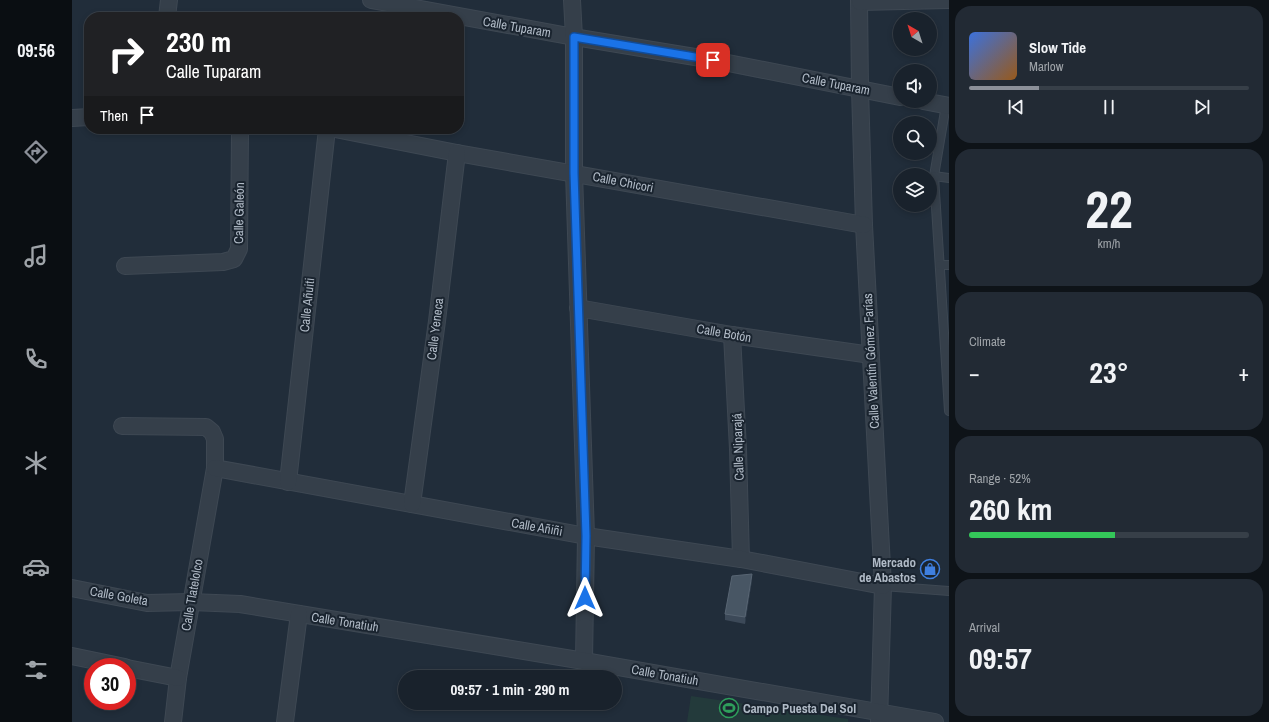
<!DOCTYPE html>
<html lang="en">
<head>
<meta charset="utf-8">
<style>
  body { margin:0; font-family:"Archivo Narrow",sans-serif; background:#222a34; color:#f1f3f6; height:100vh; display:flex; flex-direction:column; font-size:15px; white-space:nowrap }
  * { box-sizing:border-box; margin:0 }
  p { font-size:13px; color:#9fa4a9 }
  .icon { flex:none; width:22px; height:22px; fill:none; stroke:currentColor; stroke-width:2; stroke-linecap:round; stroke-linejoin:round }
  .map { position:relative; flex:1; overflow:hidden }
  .side { display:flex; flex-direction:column; gap:6px; padding:6px; background:#0e1318; width:320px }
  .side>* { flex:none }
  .hud { position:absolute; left:12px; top:12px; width:380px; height:122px; border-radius:16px; box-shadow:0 2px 6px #0003,0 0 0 1px #373f48; background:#202124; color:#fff; overflow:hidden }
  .needle { width:26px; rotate:321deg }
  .fabs { position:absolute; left:821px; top:12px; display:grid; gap:8px }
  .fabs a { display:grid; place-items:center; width:44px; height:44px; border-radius:50%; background:#19222c; box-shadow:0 2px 6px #0003,0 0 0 1px #373f48; font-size:20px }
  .speed { position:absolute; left:12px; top:658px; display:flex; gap:8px; font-size:20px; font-weight:700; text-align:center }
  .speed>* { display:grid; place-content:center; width:52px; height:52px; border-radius:50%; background:#19222c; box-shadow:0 2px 6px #0003,0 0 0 1px #373f48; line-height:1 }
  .speed .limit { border:6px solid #d22; background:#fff; color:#111 }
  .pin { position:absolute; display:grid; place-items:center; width:34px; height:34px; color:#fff; margin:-17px; border-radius:8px; box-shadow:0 2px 6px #0006 }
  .me { position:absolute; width:44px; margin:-22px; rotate:0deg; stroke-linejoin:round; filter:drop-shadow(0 0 3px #0008) }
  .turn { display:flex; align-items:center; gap:14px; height:84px; padding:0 16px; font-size:18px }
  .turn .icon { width:52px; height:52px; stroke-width:2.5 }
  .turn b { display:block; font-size:28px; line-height:34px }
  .then { display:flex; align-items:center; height:38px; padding:0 16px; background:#0003; gap:8px; font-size:15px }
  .big { font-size:30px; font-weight:800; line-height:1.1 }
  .side .card { flex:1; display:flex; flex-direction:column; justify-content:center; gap:6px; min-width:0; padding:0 14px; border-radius:16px; background:#222a34 }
  .side .dial { align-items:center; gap:0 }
  .dial b { font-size:52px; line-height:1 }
  .song { display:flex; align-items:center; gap:12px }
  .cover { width:48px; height:48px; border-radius:6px; background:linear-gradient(135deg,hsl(220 70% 55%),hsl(30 70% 35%)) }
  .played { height:4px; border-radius:2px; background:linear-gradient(90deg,#8c9099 25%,#373f48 25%) }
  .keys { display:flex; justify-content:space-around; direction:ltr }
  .heat { display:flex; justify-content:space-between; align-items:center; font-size:22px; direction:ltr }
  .charge { height:6px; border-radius:3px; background:linear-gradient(90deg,#34c759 52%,#373f48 0) }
  .trip { position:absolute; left:326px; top:670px; width:224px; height:40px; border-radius:20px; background:#19222c; box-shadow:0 2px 6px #0003,0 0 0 1px #373f48; font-weight:800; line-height:40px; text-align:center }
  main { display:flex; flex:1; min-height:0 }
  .dock { display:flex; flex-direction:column; width:72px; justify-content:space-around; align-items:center; background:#0a0e12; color:#9fa4a9 }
  .dock .icon { width:28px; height:28px }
  .dock .on { color:#8c9099 }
  .dock b { font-size:18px; color:#f1f3f6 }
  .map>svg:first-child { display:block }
  .green { fill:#233a3b }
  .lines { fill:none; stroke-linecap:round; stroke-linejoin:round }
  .service-casing { stroke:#3e4853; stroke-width:10 }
  .minor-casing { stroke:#3e4853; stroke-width:18 }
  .service { stroke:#353f4a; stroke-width:8 }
  .minor { stroke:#353f4a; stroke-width:16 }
  .wall { fill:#3c4958 }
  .shaded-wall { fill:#2c3947 }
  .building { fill:#485664; stroke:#586573 }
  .route-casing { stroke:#114b97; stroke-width:10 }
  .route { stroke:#1a73e8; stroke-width:7 }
  .labels { text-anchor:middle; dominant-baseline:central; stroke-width:4; stroke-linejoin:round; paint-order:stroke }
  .street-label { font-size:13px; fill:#b0bac6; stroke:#1a242f }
  .poi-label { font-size:13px; font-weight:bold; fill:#b0bac6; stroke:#1a242f; text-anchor:end }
</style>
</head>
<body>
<main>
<nav class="dock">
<b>09:56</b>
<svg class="icon on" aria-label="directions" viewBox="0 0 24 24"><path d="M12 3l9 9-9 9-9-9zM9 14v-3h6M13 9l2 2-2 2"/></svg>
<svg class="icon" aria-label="music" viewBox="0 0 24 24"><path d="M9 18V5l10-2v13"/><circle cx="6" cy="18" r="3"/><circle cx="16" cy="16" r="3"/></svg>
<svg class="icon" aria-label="phone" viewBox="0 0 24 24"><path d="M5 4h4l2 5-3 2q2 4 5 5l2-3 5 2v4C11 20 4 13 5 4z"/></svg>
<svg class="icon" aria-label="climate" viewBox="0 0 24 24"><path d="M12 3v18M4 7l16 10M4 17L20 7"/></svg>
<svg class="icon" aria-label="car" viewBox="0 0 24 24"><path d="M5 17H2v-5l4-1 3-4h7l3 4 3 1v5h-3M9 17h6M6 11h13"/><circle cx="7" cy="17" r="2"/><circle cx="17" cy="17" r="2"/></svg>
<svg class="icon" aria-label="filters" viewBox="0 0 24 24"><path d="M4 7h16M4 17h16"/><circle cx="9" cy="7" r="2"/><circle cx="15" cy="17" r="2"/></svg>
</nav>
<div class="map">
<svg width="877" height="722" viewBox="0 0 877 722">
  <rect width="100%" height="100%" fill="#212d3a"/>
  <polygon class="green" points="619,696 776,719 776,722 615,722"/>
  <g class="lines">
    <defs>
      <g id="service">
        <polyline points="874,105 862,176 877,411"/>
        <polyline points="862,176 877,178"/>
        <polyline points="868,265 877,265"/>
        <polyline points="811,586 877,591"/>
      </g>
      <g id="minor">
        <polyline points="299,0 502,37 641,60 828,97"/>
        <polyline points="500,0 502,37 502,173 514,536 512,661"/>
        <polyline points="787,0 788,89 792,225 811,586 807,722"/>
        <polyline points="788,2 876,0"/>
        <polyline points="95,17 97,0"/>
        <polyline points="851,101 877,106"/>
        <polyline points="0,118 17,117"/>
        <polyline points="263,129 385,153 792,225"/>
        <polyline points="53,266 151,262 162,259 167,249 168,129"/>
        <polyline points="506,308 660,335 799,355"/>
        <polyline points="660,335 666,449 669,559"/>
        <polyline points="50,426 134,427 140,432 143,439 143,468 106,678 101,722"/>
        <polyline points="143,468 514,536 669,559 811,586"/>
        <polyline points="216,482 255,129"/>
        <polyline points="340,504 365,321 385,153"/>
        <polyline points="0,588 75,603 119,602 168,604 512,661 863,722"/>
        <polyline points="0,656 53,667"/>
        <polyline points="55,668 106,678"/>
        <polyline points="213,722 227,614"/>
      </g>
    </defs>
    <use href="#service" class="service-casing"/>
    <use href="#minor" class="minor-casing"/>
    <use href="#service" class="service"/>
    <use href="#minor" class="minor"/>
  </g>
  <polygon class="wall" points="680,580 673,624 653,620 653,614"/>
  <polygon class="shaded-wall" points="680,574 680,580 673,624 673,617"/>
  <polygon class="building" points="680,574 673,617 653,614 660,576"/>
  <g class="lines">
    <defs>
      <polyline id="route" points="513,598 514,536 502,173 502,37 641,60"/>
    </defs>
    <use href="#route" class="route-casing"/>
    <use href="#route" class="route"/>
  </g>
  <defs>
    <symbol id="shop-ring" viewBox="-11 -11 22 22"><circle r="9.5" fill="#1a242f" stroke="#3f7fe0" stroke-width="1.5"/><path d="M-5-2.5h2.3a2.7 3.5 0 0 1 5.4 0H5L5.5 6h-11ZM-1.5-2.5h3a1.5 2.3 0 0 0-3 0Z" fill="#3f7fe0"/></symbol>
    <symbol id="stadium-ring" viewBox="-11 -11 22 22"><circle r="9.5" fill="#1a242f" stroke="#2e9e5b" stroke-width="1.5"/><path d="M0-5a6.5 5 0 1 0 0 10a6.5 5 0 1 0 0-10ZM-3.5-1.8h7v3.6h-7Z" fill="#2e9e5b"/></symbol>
  </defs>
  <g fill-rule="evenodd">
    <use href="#shop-ring" x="847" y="558" width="22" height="22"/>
    <use href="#stadium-ring" x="646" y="697" width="22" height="22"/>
  </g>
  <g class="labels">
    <g class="street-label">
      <text transform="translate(445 27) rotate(10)">Calle Tuparam</text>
      <text transform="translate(764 84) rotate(11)">Calle Tuparam</text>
      <text transform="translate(551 182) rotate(11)">Calle Chicori</text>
      <text transform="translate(167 213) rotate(-89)">Calle Galeón</text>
      <text transform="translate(235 305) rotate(-84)">Calle Añuiti</text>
      <text transform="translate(363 329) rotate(-83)">Calle Yeneca</text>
      <text transform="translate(652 333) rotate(10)">Calle Botón</text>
      <text transform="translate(799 361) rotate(-93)">Calle Valentín Gómez Farías</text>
      <text transform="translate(666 447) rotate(-92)">Calle Niparajá</text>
      <text transform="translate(465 527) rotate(10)">Calle Añiñi</text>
      <text transform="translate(120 595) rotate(-80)">Calle Tlatelolco</text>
      <text transform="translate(47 596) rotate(10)">Calle Goleta</text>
      <text transform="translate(273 622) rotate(9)">Calle Tonatiuh</text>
      <text transform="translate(593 675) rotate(10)">Calle Tonatiuh</text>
    </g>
    <g class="poi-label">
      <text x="844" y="562">Mercado<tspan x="844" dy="15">de Abastos</tspan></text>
      <text x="671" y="708" text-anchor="start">Campo Puesta Del Sol</text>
    </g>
  </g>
</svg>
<div class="fabs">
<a><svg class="needle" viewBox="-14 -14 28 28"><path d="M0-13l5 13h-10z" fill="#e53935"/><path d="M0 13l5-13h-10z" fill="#9fa4a9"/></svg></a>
<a><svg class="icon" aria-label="sound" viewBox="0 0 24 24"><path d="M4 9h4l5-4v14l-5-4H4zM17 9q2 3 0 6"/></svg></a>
<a><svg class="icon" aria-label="search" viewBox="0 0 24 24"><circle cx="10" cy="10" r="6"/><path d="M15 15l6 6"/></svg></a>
<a><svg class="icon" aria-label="layers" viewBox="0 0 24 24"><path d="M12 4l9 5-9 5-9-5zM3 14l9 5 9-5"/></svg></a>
</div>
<div class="speed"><div class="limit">30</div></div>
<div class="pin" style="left:641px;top:60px;background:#d93025"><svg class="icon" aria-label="arrive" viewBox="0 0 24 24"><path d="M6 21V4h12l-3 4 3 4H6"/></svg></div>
<svg class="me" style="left:513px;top:598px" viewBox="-20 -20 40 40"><path d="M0-17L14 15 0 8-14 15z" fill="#1a73e8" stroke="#fff" stroke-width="4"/></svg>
<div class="trip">09:57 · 1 min · 290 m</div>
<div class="hud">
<div class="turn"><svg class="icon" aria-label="right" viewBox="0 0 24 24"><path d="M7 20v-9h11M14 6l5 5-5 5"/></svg><div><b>230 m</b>Calle Tuparam</div></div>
<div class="then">Then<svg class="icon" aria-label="arrive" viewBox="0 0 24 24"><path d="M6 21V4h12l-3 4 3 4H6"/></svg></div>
</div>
</div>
<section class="side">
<div class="card">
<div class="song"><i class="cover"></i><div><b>Slow Tide</b><p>Marlow</p></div></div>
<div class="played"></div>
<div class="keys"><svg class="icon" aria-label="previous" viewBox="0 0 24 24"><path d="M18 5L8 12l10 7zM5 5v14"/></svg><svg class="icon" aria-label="pause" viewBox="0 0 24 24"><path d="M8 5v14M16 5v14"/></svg><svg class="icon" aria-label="next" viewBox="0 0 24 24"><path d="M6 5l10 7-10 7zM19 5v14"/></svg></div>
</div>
<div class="card dial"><b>22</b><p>km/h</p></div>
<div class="card"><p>Climate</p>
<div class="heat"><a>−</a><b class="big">23°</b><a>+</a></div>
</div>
<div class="card"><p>Range · 52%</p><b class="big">260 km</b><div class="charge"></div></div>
<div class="card"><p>Arrival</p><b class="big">09:57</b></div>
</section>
</main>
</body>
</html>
